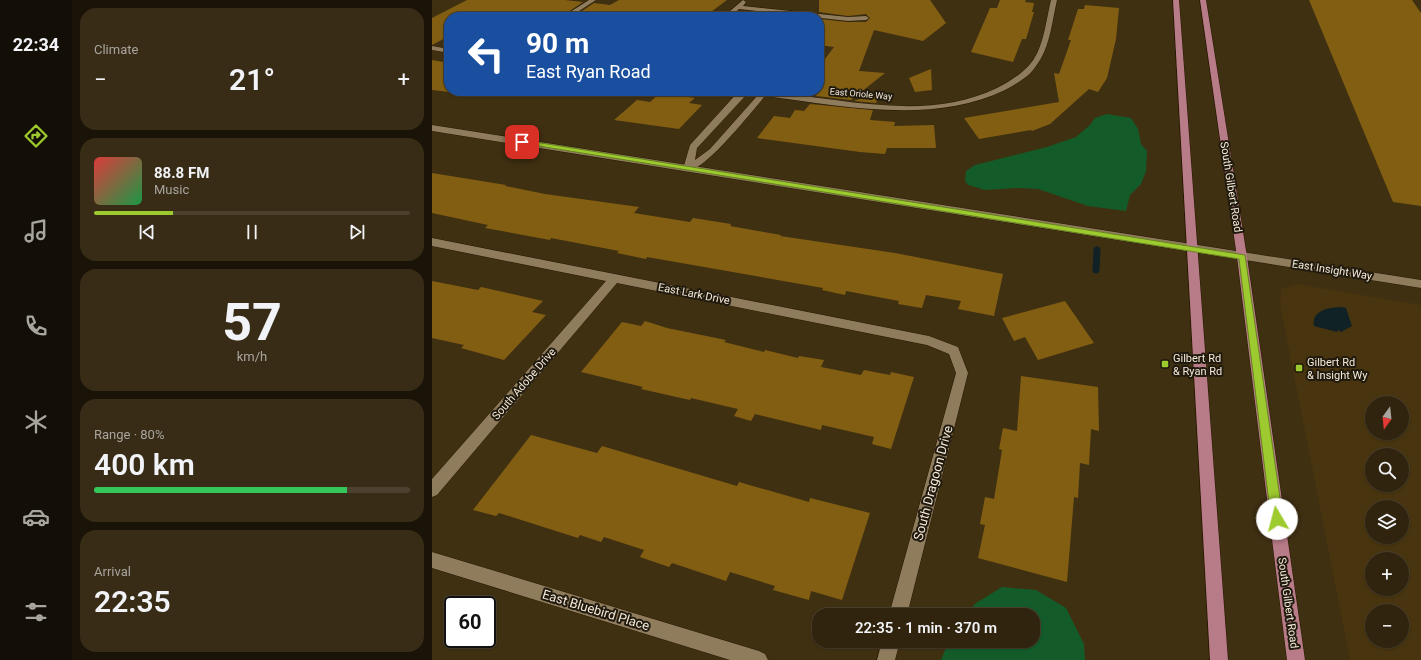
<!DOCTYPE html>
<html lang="en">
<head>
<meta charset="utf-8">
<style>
  body { margin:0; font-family:Roboto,sans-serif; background:#382c17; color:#f1f3f6; height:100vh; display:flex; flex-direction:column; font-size:15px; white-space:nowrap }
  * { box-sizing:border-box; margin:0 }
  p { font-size:13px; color:#a8a49e }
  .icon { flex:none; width:22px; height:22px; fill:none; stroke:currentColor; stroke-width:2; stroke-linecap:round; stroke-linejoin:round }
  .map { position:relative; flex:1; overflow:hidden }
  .drawer { display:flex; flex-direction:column; gap:8px; padding:8px; background:#1a1408; width:360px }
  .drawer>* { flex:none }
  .banner { position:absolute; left:12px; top:12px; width:380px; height:84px; border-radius:16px; box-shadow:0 1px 3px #0004,0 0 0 1px #4b412e; background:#1a4fa0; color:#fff; overflow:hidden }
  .needle { width:26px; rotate:195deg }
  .fabs { position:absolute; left:933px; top:396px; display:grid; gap:8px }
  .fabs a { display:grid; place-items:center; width:44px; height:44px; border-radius:50%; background:#30240e; box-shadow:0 1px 3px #0004,0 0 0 1px #4b412e; font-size:20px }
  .speed { position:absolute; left:12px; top:596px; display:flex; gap:8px; font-size:20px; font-weight:700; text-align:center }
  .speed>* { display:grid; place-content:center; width:52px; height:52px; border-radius:50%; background:#30240e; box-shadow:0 1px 3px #0004,0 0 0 1px #4b412e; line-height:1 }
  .speed .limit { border:2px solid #111; border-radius:6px; background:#fff; color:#111 }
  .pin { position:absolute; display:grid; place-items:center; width:34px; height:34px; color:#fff; margin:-17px; border-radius:8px; box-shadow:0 2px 6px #0006 }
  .me { position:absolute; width:44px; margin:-22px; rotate:352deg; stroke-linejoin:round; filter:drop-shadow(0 0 3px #0008) }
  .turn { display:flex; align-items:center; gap:14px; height:84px; padding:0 16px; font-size:18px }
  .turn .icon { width:52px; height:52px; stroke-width:2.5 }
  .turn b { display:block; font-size:28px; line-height:34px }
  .big { font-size:30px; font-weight:600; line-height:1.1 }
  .drawer .tile { flex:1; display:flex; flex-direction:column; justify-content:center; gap:6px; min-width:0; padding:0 14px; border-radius:16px; background:#382c17 }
  .drawer .dial { align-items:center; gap:0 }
  .dial b { font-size:52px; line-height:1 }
  .song { display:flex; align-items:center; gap:12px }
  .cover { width:48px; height:48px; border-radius:6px; background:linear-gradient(135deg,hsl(0 70% 55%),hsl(140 70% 35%)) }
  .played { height:4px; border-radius:2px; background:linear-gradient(90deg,#9dca2f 25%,#4b412e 25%) }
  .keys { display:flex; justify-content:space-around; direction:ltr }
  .heat { display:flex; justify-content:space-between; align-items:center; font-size:22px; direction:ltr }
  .charge { height:6px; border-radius:3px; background:linear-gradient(90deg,#34c759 80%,#4b412e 0) }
  .trip { position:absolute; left:380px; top:608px; width:228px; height:40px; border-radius:16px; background:#30240e; box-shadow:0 1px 3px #0004,0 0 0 1px #4b412e; font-weight:600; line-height:40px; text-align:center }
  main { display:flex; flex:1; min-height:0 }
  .menu { display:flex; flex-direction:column; width:72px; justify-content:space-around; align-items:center; background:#130e06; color:#a8a49e }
  .menu .icon { width:28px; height:28px }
  .menu .selected { color:#9dca2f }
  .menu b { font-size:18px; color:#f1f3f6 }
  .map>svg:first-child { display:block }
  .built { fill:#48340e; fill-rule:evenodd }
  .green { fill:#135b29 }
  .water { fill:#102225 }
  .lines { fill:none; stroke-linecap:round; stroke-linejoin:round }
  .stream { stroke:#102225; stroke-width:7 }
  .building { fill:#825e12 }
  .minor-casing { stroke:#261700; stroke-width:1 }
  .tertiary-casing { stroke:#261700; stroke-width:1 }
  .primary-casing { stroke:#261700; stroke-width:1 }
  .minor { fill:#8f7c5d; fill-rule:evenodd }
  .tertiary { fill:#8f7c5d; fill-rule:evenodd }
  .primary { fill:#b87b88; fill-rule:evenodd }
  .route { fill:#9dca2f; stroke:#66831f }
  .poi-dot { fill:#9dca2f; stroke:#20190d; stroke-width:1.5 }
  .labels { text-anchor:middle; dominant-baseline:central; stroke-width:4; stroke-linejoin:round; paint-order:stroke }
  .far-street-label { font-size:9px; fill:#f4ead9; stroke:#20190d }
  .street-label { font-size:11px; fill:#f4ead9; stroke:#20190d }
  .poi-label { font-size:11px; fill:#f4ead9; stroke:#20190d; text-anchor:start }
  .near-street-label { font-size:13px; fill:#f4ead9; stroke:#20190d }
</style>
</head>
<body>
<main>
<nav class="menu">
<b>22:34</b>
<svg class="icon selected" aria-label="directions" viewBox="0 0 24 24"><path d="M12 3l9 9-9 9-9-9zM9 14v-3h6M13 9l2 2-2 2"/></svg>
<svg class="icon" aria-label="music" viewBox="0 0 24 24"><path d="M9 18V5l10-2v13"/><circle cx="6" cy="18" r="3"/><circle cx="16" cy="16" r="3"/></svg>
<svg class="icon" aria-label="phone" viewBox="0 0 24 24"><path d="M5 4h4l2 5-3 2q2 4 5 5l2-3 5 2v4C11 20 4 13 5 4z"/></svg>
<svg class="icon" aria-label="climate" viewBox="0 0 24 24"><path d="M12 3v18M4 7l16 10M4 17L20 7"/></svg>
<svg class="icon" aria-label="car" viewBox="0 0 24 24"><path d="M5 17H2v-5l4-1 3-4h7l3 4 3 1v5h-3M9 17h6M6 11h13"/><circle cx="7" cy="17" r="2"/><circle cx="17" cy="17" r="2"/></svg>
<svg class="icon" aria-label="filters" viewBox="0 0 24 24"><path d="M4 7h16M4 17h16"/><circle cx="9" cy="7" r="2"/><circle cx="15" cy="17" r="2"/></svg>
</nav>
<section class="drawer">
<div class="tile"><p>Climate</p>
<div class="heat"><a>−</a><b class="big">21°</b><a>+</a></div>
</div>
<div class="tile">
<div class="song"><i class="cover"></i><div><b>88.8 FM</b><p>Music</p></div></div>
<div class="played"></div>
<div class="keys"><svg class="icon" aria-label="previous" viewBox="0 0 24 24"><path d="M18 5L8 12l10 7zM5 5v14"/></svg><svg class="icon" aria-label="pause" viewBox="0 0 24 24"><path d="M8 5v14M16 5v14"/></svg><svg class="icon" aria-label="next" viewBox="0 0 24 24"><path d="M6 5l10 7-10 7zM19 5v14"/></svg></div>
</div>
<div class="tile dial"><b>57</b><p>km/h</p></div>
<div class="tile"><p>Range · 80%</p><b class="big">400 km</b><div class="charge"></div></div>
<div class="tile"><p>Arrival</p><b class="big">22:35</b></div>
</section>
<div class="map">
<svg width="989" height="660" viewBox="0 0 989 660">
  <rect width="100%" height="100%" fill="#403012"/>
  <path class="built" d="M865 284 989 305V660H918L848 304 849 289ZM940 403H970V433H940ZM940 455H970V485H940ZM940 507H970V537H940ZM940 559H970V589H940ZM940 611H970V641H940Z"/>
  <g class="green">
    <polygon points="675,114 699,118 706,129 709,144 715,151 714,171 709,184 698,195 694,211 656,206 606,189 585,188 553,190 536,185 533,181 534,171 543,165 615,147 644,137 658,125 663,118"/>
    <polygon points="570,587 604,590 634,608 652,644 653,660 509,660 517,641 601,641 601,615 532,615 544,603"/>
  </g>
  <path class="water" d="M910 307 914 308 920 326 909 332 906 330 905 332 882 326C879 310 898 307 910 307Z"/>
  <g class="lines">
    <polyline class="stream" points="664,270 665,250"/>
  </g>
  <g class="building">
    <polygon points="35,0 133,0 151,2 129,17 17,17 17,36 0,45 0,18"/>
    <polygon points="187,0 295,0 272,17 141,17 162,3 178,5"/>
    <polygon points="387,0 498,0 514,23 491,41 442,30 427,71 453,73 419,100 384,96 387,91 387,67 402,47 387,45 387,19 416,22 434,22 438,18 434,14 416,16 387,12"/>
    <polygon points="568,0 594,0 593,2 602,3 600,12 602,12 594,39 590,39 581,62 539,52 558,8 565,8"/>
    <polygon points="877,0 980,0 989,13 989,206 961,202"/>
    <polygon points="653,5 687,8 684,39 675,78 666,92 657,89 618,124 600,131 599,130 547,139 532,118 627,102 622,73 627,74 639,40 636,40 646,9 652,9"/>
    <polygon points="0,60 17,63 17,92 0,90"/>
    <polygon points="499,69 500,90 483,92 477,78"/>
    <polygon points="450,90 444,103 422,101"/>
    <polygon points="228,93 263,98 257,103 270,105 247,129 182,120 205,100 218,102"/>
    <polygon points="378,104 441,110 438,120 463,122 462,126 502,125 504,148 455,148 453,154 428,152 325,138 342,116 358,118 363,110 372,111"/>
    <polygon points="0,173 74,185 73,186 113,194 207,207 202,213 258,222 261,218 299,224 298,226 349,235 348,236 463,253 571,274 562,316 526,309 529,301 494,295 490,308 466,304 467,301 414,291 413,295 390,290 391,288 215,257 214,259 185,253 187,251 119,238 118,240 53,228 56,225 0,213"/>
    <polygon points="0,281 46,290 49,287 111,301 100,312 114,315 72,360 29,348 32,345 0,338"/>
    <polygon points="633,301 662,343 606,360 593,337 582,341 570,318"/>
    <polygon points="213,321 235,328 294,340 292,342 332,352 333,350 366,358 367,356 392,360 389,367 429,375 432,370 458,375 459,372 482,377 459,449 440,444 442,437 390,425 389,430 323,414 319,421 302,416 306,409 259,398 258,400 209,389 211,387 149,372 190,322 209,326"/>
    <polygon points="589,376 666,387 667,431 659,429 657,465 648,463 646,498 642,497 635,582 546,558 553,525 548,524 553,497 562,499 570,450 567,449 571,428 585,431"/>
    <polygon points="99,435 165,453 170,446 305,486 307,482 377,502 378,498 438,513 410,600 379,591 377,600 341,590 343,586 298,572 294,581 240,563 237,567 208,557 212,550 172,537 169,542 148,535 146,538 67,513 64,516 41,510"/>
  </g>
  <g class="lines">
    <defs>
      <g id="minor">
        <polygon points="157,0 164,0 138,17 130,17"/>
        <polygon points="311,0 314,2 311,6 416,17 434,16 437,18 434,20 416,21 307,9 298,17 291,17"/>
        <path d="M619 0H625C620 22 618 48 604 66 597 77 584 84 573 90 501 125 410 106 333 96 321 110 270 175 253 171L251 169 258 145 307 91C392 91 484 127 565 88 577 82 590 74 599 63 612 47 614 20 619 0ZM315 94 326 95 278 149 263 160 265 148Z"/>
        <polygon points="0,46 17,49 17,53 0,50"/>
        <polygon points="0,238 497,336 526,347 536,373 475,615 457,615 524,373 517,354 495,345 185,283 5,495 0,497 0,479 174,281 0,246"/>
        <polygon points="0,552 327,651 333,654 336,660 298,660 0,568"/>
        <polygon points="450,641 468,641 463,660 445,660"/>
      </g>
      <polygon id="tertiary" points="0,125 989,280 989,288 0,131"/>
      <g id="primary">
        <polygon points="741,0 747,0 796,660 778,660"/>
        <polygon points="768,0 774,0 815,257 873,660 855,660 805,257"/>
      </g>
    </defs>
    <use href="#minor" class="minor-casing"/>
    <use href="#tertiary" class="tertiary-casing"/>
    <use href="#primary" class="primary-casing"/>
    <use href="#minor" class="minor"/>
    <use href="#tertiary" class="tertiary"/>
    <use href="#primary" class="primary"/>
  </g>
  <polygon class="route" points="90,140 813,255 851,519 849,523 845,525 841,523 839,519 807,259 88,143 88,141"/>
  <g class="poi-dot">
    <rect x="729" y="360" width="8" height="8" rx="2"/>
    <rect x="863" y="364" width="8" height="8" rx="2"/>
  </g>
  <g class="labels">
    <g class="far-street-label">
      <text transform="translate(429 94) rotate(5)">East Oriole Way</text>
    </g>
    <g class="street-label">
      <text transform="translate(799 187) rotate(81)">South Gilbert Road</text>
      <text transform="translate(900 270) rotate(9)">East Insight Way</text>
      <text transform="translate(262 294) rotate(11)">East Lark Drive</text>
      <text transform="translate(92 384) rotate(-49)">South Adobe Drive</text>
      <text transform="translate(856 603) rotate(82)">South Gilbert Road</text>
    </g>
    <g class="poi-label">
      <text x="741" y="358">Gilbert Rd<tspan x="741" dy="13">&amp; Ryan Rd</tspan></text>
      <text x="875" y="362">Gilbert Rd<tspan x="875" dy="13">&amp; Insight Wy</tspan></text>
    </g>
    <g class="near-street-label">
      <text transform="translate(501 483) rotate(-75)">South Dragoon Drive</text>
      <text transform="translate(164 610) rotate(17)">East Bluebird Place</text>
    </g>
  </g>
</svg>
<div class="fabs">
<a><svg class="needle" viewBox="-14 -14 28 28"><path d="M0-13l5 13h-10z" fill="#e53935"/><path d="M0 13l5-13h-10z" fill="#a8a49e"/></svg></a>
<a><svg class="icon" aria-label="search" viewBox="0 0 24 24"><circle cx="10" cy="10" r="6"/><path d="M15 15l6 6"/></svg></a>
<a><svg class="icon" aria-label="layers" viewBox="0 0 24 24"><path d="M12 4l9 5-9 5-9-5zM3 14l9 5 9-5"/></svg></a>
<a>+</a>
<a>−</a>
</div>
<div class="speed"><div class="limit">60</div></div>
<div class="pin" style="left:90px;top:142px;background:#d93025"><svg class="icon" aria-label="arrive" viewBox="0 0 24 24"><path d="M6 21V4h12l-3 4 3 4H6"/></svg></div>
<svg class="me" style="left:845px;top:519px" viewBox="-20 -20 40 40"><circle r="19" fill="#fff"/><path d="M0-13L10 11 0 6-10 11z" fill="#9dca2f"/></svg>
<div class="trip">22:35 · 1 min · 370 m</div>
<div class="banner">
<div class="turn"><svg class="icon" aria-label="left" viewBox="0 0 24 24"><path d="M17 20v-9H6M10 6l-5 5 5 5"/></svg><div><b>90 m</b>East Ryan Road</div></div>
</div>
</div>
</main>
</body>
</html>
